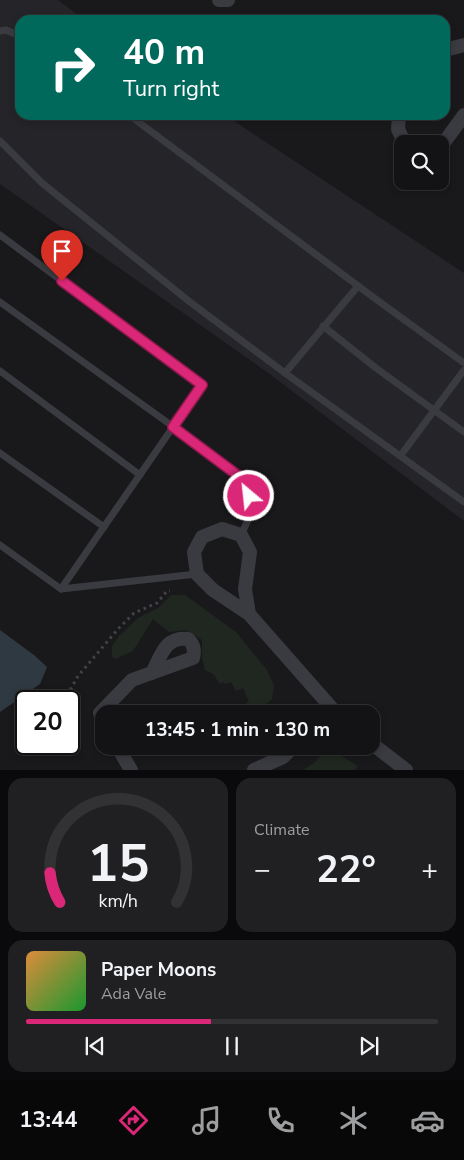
<!DOCTYPE html>
<html lang="en">
<head>
<meta charset="utf-8">
<style>
  body { margin:0; font-family:"Nunito Sans",sans-serif; background:#202022; color:#f1f3f6; height:100vh; display:flex; flex-direction:column; font-size:19px; white-space:nowrap }
  * { box-sizing:border-box; margin:0 }
  p { font-size:16px; color:#9d9ea0 }
  .icon { flex:none; width:28px; height:28px; fill:none; stroke:currentColor; stroke-width:2; stroke-linecap:round; stroke-linejoin:round }
  .map { position:relative; height:770px; overflow:hidden }
  .details { display:flex; flex-direction:column; gap:8px; padding:8px; background:#0a0a0c; flex:1 }
  .details>* { flex:none }
  .top-card { position:absolute; left:15px; top:15px; width:435px; height:105px; border-radius:15px; box-shadow:0 2px 8px #0003,0 0 0 1px #323234; background:#00695c; color:#fff; overflow:hidden }
  .tools { position:absolute; left:394px; top:135px; display:grid; gap:10px }
  .tools a { display:grid; place-items:center; width:55px; height:55px; border-radius:10px; background:#131315; box-shadow:0 2px 8px #0003,0 0 0 1px #323234; font-size:25px }
  .speed { position:absolute; left:15px; top:690px; display:flex; gap:10px; font-size:25px; font-weight:700; text-align:center }
  .speed>* { display:grid; place-content:center; width:65px; height:65px; border-radius:50%; background:#131315; box-shadow:0 2px 8px #0003,0 0 0 1px #323234; line-height:1 }
  .speed .limit { border:2px solid #111; border-radius:8px; background:#fff; color:#111 }
  .pin { position:absolute; display:grid; place-items:center; width:42px; height:42px; color:#fff; margin:-51px -21px; border-radius:50% 50% 50% 0; rotate:-45deg; box-shadow:0 0 5px #0007 }
  .pin .icon { rotate:45deg }
  .me { position:absolute; width:55px; margin:-28px; rotate:332deg; stroke-linejoin:round; filter:drop-shadow(0 0 4px #0008) }
  .turn { display:flex; align-items:center; gap:18px; height:105px; padding:0 25px; font-size:22px }
  .turn .icon { width:65px; height:65px; stroke-width:2.5 }
  .turn b { display:block; font-size:35px; line-height:42px }
  .big { font-size:38px; font-weight:700; line-height:1.1 }
  .details .card { flex:1; display:flex; flex-direction:column; justify-content:center; gap:8px; min-width:0; padding:0 18px; border-radius:15px; background:#202022 }
  .details .dial { align-items:center; gap:0 }
  .dial svg { height:130px; overflow:visible; fill:none; stroke:#323234; stroke-width:7; stroke-linecap:round; text-anchor:middle }
  .dial text { fill:#f1f3f6; stroke:none }
  .song { display:flex; align-items:center; gap:15px }
  .cover { width:60px; height:60px; border-radius:8px; background:linear-gradient(135deg,hsl(30 70% 55%),hsl(130 70% 35%)) }
  .played { height:5px; border-radius:2px; background:linear-gradient(90deg,#db2777 45%,#323234 45%) }
  .keys { display:flex; justify-content:space-around; direction:ltr }
  .heat { display:flex; justify-content:space-between; align-items:center; font-size:28px; direction:ltr }
  .details .tiles { flex:1; display:grid; gap:8px; grid-template-columns:1fr 1fr }
  .card:last-child { grid-column:span 2 }
  .trip { position:absolute; left:95px; top:705px; width:285px; height:50px; border-radius:15px; background:#131315; box-shadow:0 2px 8px #0003,0 0 0 1px #323234; font-weight:700; line-height:50px; text-align:center }
  .tab-bar { display:flex; height:80px; justify-content:space-around; align-items:center; background:#080808; color:#9d9ea0 }
  .tab-bar .icon { width:35px; height:35px }
  .tab-bar .selected { color:#db2777 }
  .tab-bar b { font-size:22px; color:#f1f3f6 }
  .map>svg:first-child { display:block }
  .built { fill:#252529 }
  .green { fill:#1f2720 }
  .water { fill:#2f3941 }
  .lines { fill:none; stroke-linecap:round; stroke-linejoin:round }
  .path { stroke:#404348; stroke-width:3; stroke-dasharray:2.5 4; stroke-linecap:butt }
  .lane { stroke:#3a3b41; stroke-width:7 }
  .street { stroke:#3a3b41; stroke-width:14 }
  .route-casing { stroke:#8e194d; stroke-width:12 }
  .route { stroke:#db2777; stroke-width:9 }
</style>
</head>
<body>
<div class="map">
<svg width="464" height="770" viewBox="0 0 464 770">
  <rect width="100%" height="100%" fill="#19191c"/>
  <polygon class="built" points="0,0 58,0 85,20 20,20 20,115 225,115 464,273 464,521 267,372 0,184"/>
  <g class="green">
    <polygon points="171,595 185,595 236,632 267,670 274,685 272,699 264,706 250,710 246,703 249,702 243,688 236,691 231,682 225,684 224,682 220,684 213,674 205,670 202,658 202,640 186,630 169,632 153,619 133,651 115,659 112,656 112,646 119,636 138,618 158,608"/>
    <polygon points="328,748 358,766 355,770 303,770 314,763"/>
  </g>
  <polygon class="water" points="0,630 34,655 47,667 40,684 0,712"/>
  <g class="lines">
    <polyline class="path" points="64,701 78,676 118,629 134,613 157,603 167,591 170,591"/>
    <g class="lane">
      <polyline points="0,31 6,30 20,36"/>
      <polyline points="129,115 377,300 464,363"/>
      <polyline points="0,141 42,183 190,302 285,373 464,502"/>
      <polyline points="0,235 202,385 61,589"/>
      <polyline points="0,302 207,451 240,477 249,496 248,520 241,535"/>
      <polyline points="323,326 376,368 464,432"/>
      <polyline points="0,371 140,475"/>
      <polyline points="285,373 358,286"/>
      <polyline points="0,453 104,527"/>
      <polyline points="401,455 464,370"/>
      <polyline points="0,545 61,589 197,574"/>
    </g>
    <g class="street">
      <polyline points="219,0 228,0"/>
      <polyline points="445,50 464,45"/>
      <polyline points="399,115 398,129 405,144"/>
      <polyline points="440,148 464,115"/>
      <polyline points="249,614 245,589 250,552 241,535 222,529 202,537 194,552 197,574 213,590 249,614 337,714"/>
      <path d="M104 722 100 713 132 680 193 658C195 650 194 645 188 639 165 636 161 656 152 673"/>
      <polyline points="371,743 406,770"/>
      <polyline points="117,746 131,770"/>
      <polyline points="254,770 283,757 294,746"/>
    </g>
  </g>
  <g class="lines">
    <defs>
      <polyline id="route" points="62,281 202,385 173,427 240,477 249,496"/>
    </defs>
    <use href="#route" class="route-casing"/>
    <use href="#route" class="route"/>
  </g>
</svg>
<div class="tools">
<a><svg class="icon" aria-label="search" viewBox="0 0 24 24"><circle cx="10" cy="10" r="6"/><path d="M15 15l6 6"/></svg></a>
</div>
<div class="speed"><div class="limit">20</div></div>
<div class="pin" style="left:62px;top:281px;background:#d93025"><svg class="icon" aria-label="arrive" viewBox="0 0 24 24"><path d="M6 21V4h12l-3 4 3 4H6"/></svg></div>
<svg class="me" style="left:249px;top:496px" viewBox="-20 -20 40 40"><circle r="17" fill="#db2777" stroke="#fff" stroke-width="3"/><path d="M0-11L8 9 0 5-8 9z" fill="#fff"/></svg>
<div class="trip">13:45 · 1 min · 130 m</div>
<div class="top-card">
<div class="turn"><svg class="icon" aria-label="right" viewBox="0 0 24 24"><path d="M7 20v-9h11M14 6l5 5-5 5"/></svg><div><b>40 m</b>Turn right</div></div>
</div>
</div>
<section class="details">
<div class="tiles">
<div class="card dial"><svg viewBox="0 0 100 80">
<path d="M14 69A42 42 0 1 1 86 69"/>
<path d="M14 69A42 42 0 0 1 8 51" stroke="#db2777"/>
<text x="50" y="56" font-size="32" font-weight="700">15</text>
<text x="50" y="72" font-size="11">km/h</text>
</svg></div>
<div class="card"><p>Climate</p>
<div class="heat"><a>−</a><b class="big">22°</b><a>+</a></div>
</div>
<div class="card">
<div class="song"><i class="cover"></i><div><b>Paper Moons</b><p>Ada Vale</p></div></div>
<div class="played"></div>
<div class="keys"><svg class="icon" aria-label="previous" viewBox="0 0 24 24"><path d="M18 5L8 12l10 7zM5 5v14"/></svg><svg class="icon" aria-label="pause" viewBox="0 0 24 24"><path d="M8 5v14M16 5v14"/></svg><svg class="icon" aria-label="next" viewBox="0 0 24 24"><path d="M6 5l10 7-10 7zM19 5v14"/></svg></div>
</div>
</div>
</section>
<nav class="tab-bar">
<b>13:44</b>
<svg class="icon selected" aria-label="directions" viewBox="0 0 24 24"><path d="M12 3l9 9-9 9-9-9zM9 14v-3h6M13 9l2 2-2 2"/></svg>
<svg class="icon" aria-label="music" viewBox="0 0 24 24"><path d="M9 18V5l10-2v13"/><circle cx="6" cy="18" r="3"/><circle cx="16" cy="16" r="3"/></svg>
<svg class="icon" aria-label="phone" viewBox="0 0 24 24"><path d="M5 4h4l2 5-3 2q2 4 5 5l2-3 5 2v4C11 20 4 13 5 4z"/></svg>
<svg class="icon" aria-label="climate" viewBox="0 0 24 24"><path d="M12 3v18M4 7l16 10M4 17L20 7"/></svg>
<svg class="icon" aria-label="car" viewBox="0 0 24 24"><path d="M5 17H2v-5l4-1 3-4h7l3 4 3 1v5h-3M9 17h6M6 11h13"/><circle cx="7" cy="17" r="2"/><circle cx="17" cy="17" r="2"/></svg>
</nav>
</body>
</html>
